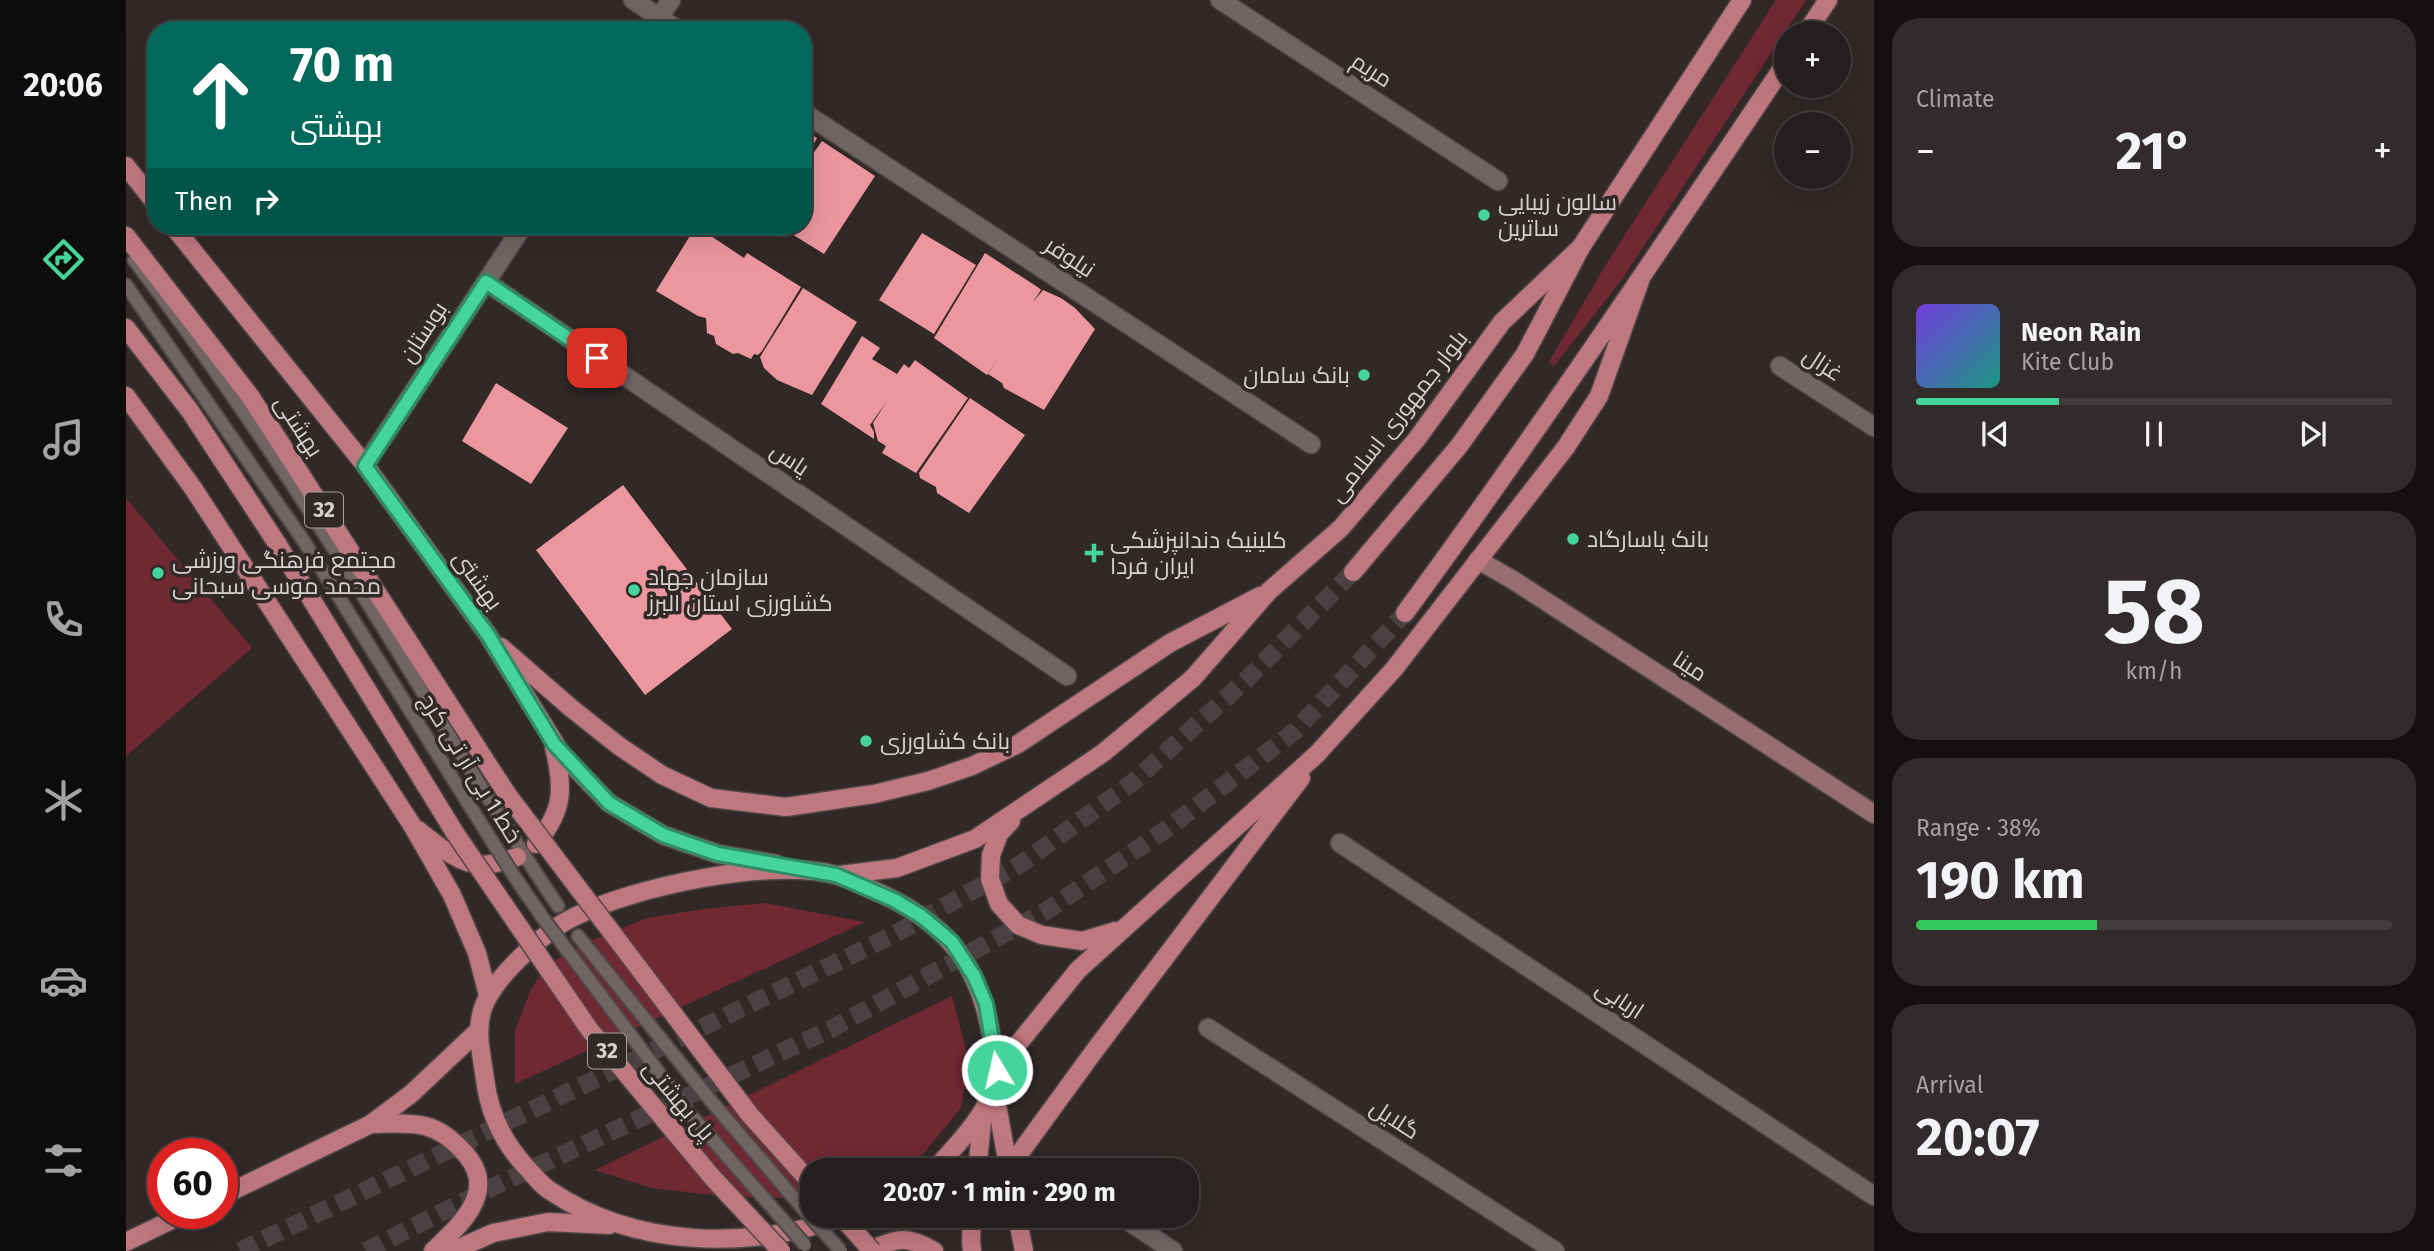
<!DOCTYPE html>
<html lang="en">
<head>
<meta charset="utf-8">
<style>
  body { margin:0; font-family:"Fira Sans",Cairo,sans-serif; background:#312b2b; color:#f1f3f6; height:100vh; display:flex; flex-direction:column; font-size:26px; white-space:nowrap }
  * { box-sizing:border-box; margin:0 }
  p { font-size:23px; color:#a3a2a4 }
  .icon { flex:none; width:38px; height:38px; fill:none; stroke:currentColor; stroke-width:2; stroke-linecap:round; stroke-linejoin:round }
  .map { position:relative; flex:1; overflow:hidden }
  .sheet { display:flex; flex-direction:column; gap:18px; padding:18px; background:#141010; width:560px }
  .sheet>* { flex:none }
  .banner { position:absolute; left:21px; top:21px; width:665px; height:214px; border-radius:28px; box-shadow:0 7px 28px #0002,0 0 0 2px #423c3c; background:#00695c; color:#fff; overflow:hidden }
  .fabs { position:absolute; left:1648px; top:21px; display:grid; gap:14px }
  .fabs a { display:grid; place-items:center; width:77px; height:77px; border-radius:50%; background:#251e1e; box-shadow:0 7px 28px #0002,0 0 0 2px #423c3c; font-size:35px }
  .speed { position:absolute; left:21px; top:1138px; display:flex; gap:14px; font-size:35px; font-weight:700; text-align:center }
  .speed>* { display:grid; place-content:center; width:91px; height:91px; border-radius:50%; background:#251e1e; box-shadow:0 7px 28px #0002,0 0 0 2px #423c3c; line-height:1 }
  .speed .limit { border:10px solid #d22; background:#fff; color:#111 }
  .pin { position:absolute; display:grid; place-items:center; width:60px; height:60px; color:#fff; margin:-30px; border-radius:14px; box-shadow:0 4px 10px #0006 }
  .me { position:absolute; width:77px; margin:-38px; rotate:351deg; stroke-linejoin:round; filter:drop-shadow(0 0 5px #0008) }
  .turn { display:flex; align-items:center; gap:24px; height:147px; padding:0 28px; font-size:32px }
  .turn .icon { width:91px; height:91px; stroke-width:2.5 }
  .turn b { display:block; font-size:49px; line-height:60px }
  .then { display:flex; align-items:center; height:66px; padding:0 28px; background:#0003; gap:14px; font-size:26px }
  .big { font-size:52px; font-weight:700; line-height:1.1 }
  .sheet .tile { flex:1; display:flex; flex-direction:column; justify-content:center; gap:10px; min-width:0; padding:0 24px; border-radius:28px; background:#312b2b }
  .sheet .dial { align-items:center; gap:0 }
  .dial b { font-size:91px; line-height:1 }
  .song { display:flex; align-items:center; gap:21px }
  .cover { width:84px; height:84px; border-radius:10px; background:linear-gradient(135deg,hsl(260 70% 55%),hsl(170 70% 35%)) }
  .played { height:7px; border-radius:4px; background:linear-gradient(90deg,#46d49e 30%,#423c3c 30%) }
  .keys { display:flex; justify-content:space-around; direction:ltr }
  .heat { display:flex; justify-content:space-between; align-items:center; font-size:38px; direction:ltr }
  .charge { height:10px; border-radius:5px; background:linear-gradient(90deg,#34c759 38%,#423c3c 0) }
  .trip { position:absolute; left:674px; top:1158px; width:399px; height:70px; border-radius:28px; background:#251e1e; box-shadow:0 7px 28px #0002,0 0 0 2px #423c3c; font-weight:700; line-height:70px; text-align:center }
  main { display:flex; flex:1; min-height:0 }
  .dock { display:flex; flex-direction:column; width:126px; justify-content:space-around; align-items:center; background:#0f0c0c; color:#a3a2a4 }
  .dock .icon { width:49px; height:49px }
  .dock .selected { color:#46d49e }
  .dock b { font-size:32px; color:#f1f3f6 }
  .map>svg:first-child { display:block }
  .green { fill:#702833 }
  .building { fill:#ec969e }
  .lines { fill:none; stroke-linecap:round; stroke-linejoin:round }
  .primary-tunnel { stroke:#4a4142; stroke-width:18; stroke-dasharray:18 9; stroke-linecap:butt }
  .lane-casing { stroke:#4e4647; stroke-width:16 }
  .street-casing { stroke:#4e4647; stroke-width:21 }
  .secondary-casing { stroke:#4e4647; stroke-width:21 }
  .primary-casing { stroke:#4e4647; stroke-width:21 }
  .lane { stroke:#706465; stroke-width:12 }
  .street { stroke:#706465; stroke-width:18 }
  .secondary { stroke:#986e72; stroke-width:18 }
  .primary { stroke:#c07880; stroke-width:18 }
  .lane-bridge-casing { stroke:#4e4647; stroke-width:16; stroke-linecap:butt }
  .primary-bridge-casing { stroke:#4e4647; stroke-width:21; stroke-linecap:butt }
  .lane-bridge { stroke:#706465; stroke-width:12 }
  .primary-bridge { stroke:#c07880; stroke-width:18 }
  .route-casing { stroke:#2e8a67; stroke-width:18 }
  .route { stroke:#46d49e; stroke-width:12 }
  .poi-dot { fill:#46d49e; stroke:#312828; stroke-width:2.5 }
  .labels { text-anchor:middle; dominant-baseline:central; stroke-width:7; stroke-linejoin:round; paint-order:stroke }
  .shield { fill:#312828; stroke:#a69e9f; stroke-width:2 }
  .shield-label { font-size:21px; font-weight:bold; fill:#d8d1d2 }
  .street-label { font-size:23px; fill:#d8d1d2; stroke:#312828 }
  .poi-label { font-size:23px; fill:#d8d1d2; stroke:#312828; text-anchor:start }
</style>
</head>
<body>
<main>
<nav class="dock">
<b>20:06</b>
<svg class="icon selected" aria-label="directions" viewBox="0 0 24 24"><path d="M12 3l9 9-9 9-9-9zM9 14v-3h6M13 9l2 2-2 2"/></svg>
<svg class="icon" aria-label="music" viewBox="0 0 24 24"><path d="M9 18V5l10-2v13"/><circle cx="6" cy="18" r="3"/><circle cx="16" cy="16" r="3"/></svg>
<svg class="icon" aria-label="phone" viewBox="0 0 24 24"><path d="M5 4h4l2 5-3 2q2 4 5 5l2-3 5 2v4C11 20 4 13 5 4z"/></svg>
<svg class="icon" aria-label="climate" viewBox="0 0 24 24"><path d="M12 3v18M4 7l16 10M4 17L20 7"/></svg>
<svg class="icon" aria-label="car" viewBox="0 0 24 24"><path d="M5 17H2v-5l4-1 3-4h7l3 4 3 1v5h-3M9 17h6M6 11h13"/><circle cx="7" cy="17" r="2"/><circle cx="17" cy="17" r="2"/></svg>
<svg class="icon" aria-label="filters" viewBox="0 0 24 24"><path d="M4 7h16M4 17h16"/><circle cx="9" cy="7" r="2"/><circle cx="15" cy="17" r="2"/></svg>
</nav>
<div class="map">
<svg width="1748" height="1251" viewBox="0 0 1748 1251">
  <rect width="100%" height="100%" fill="#312828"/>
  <g class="green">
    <polygon points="1650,0 1680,0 1497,278 1428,366 1423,362 1479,266"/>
    <polygon points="0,498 126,648 0,756"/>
    <polygon points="639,903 739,922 389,1084 389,1031 405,989 422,964 467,940 521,918 577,909"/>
    <polygon points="826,996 843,1061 835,1108 797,1154 762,1171 686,1171 686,1197 683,1198 603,1197 525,1188 469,1170"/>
  </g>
  <g class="building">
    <polygon points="677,130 691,138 677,163"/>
    <polygon points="696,141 749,176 698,254 653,226 677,226 677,168"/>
    <polygon points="570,226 618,258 621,253 675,287 636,351 632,355 628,354 625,359 612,353 607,354 590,344 588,336 581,333 580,318 572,316 530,291"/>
    <polygon points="796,233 850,265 808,334 753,300"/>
    <polygon points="859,253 913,288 915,290 907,302 917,290 935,298 949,308 969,329 918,410 878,388 876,383 862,374 872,359 861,375 808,338"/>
    <polygon points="677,288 731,322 686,395 651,380 638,368 634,357"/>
    <polygon points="736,336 754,348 746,359 771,374 778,364 783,368 789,360 842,398 790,473 756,453 760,446 752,441 747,423 761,401 744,425 748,432 748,439 695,404"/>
    <polygon points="370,383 442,428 405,484 336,441"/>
    <polygon points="844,398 899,435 843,513 811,493 810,487 794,478 793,473"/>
    <polygon points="497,485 606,629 519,695 410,550"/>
  </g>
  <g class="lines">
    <g class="primary-tunnel">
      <polyline points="114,1251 763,937 895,864 1007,782 1121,679 1227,572"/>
      <polyline points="240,1251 352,1194 705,1029 920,911 1042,828 1169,731 1279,613"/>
    </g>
    <defs>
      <g id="lane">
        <path d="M8 260C93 372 172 490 246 610 308 709 366 809 432 906"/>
        <polyline points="0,285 177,540 369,846"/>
        <polyline points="388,876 417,918"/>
        <polyline points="452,936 585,1101 679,1211"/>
        <polyline points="438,946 474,994"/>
      </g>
      <g id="street">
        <polyline points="507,0 552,30"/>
        <polyline points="1094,0 1372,181"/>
        <polyline points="525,30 545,0"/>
        <polyline points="677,112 1185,444"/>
        <polyline points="360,282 941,676"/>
        <polyline points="1654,366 1748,427"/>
        <polyline points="239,465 397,226"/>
        <polyline points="1214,843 1748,1196"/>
        <polyline points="1082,1028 1429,1251"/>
        <polyline points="995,1216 1047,1251"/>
      </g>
      <polyline id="secondary" points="1352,560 1387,580 1748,814"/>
      <g id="primary">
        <polyline points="1680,33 1702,0"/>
        <polyline points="0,166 30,204"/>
        <polyline points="47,226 239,465 362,635 435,753 483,803 537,835 592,854 650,864"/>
        <polyline points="0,236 124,396 381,794"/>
        <polyline points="0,328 64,411 152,545 329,833"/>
        <polyline points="0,396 67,488 286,825 326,895 351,953 362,995"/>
        <polyline points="1227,572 1333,446 1399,354 1455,247 1616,0"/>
        <path d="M1279 613C1411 433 1536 247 1661 61"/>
        <polyline points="375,647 445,708 493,746 536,775 585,798 660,807 748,794 802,781 846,766 892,744 1044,643 1134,596"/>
        <polyline points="885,821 873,834 865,855 864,879 873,904 892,925 916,935 956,941 989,931"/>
        <path d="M292 830C307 842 328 860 348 864 362 867 378 861 391 857"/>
        <path d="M410 844C438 810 438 789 428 747"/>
        <polyline points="714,875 771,868 849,839 977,753 1067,678 1143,591 1215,528 1290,440 1376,322 1455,247"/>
        <polyline points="871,1070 952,970 1191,754 1268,669 1440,447 1473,396 1514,281"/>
        <polyline points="868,1088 883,1171"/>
        <path d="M245 1124C262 1124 282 1122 299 1126 314 1130 324 1138 335 1149 375 1189 337 1222 307 1251"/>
        <polyline points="883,1168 969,1050 1175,778"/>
        <polyline points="851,1171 857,1112"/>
        <polyline points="96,1196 245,1124 285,1094 353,1030"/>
        <path d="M719 1216C624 1251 508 1248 423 1190 414 1184 407 1174 400 1167 377 1142 363 1113 359 1079 356 1057 349 1030 357 1008 368 977 419 931 448 917 509 886 645 858 710 875 723 879 735 885 747 890 816 920 852 959 865 1034 868 1051 873 1069 868 1086 860 1116 828 1148 807 1171"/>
        <polyline points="846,1216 845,1241 846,1251"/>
        <polyline points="891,1216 898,1251"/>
        <polyline points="0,1242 60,1213"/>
        <polyline points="327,1251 367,1233 422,1222 483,1225"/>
        <path d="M743 1251C770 1238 781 1235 808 1251"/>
      </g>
    </defs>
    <use href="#lane" class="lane-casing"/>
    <use href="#street" class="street-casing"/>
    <use href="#secondary" class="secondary-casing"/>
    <use href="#primary" class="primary-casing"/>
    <use href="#lane" class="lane"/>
    <use href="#street" class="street"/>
    <use href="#secondary" class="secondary"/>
    <use href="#primary" class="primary"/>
    <defs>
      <g id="lane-bridge">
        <polyline points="369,846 388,876"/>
        <polyline points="417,918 438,946"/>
        <polyline points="474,994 564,1114 679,1245"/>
        <polyline points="679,1211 715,1251"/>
      </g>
      <g id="primary-bridge">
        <polyline points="381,794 624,1115 686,1184"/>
        <polyline points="329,833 463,1029 586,1177 655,1251"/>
        <polyline points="715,1216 746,1251"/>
      </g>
    </defs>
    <use href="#lane-bridge" class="lane-bridge-casing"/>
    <use href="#primary-bridge" class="primary-bridge-casing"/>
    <use href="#lane-bridge" class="lane-bridge"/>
    <use href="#primary-bridge" class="primary-bridge"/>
  </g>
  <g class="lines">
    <defs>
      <polyline id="route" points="471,358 360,282 239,466 362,635 428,744 483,803 537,835 592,854 710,875 768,900 795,916 826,942 848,976 860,1004 871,1070"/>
    </defs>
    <use href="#route" class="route-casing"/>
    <use href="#route" class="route"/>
  </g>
  <g class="poi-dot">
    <circle cx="1358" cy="215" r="7"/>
    <circle cx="1238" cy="375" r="7"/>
    <circle cx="1447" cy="539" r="7"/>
    <path d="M964.5 542.5h7v7h7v7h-7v7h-7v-7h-7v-7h7z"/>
    <circle cx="32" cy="573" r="7"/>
    <circle cx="508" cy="590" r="7"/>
    <circle cx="740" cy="741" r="7"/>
  </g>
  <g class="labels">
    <g class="shield">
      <rect x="179" y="492.5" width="38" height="35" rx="5"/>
      <rect x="462" y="1033.5" width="38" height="35" rx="5"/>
    </g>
    <g class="shield-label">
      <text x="198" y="510">32</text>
      <text x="481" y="1051">32</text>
    </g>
    <g class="street-label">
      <text transform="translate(1246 70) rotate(33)">مریم</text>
      <text transform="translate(944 257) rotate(33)">نیلوفر</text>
      <text transform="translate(297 332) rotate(-57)">بوستان</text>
      <text transform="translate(1697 364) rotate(33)">غزال</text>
      <text transform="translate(1272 416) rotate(-52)">بلوار جمهوری اسلامی</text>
      <text transform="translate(173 426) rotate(57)">بهشتی</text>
      <text transform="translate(664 459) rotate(34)">یاس</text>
      <text transform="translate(352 580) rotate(54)">بهشتى</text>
      <text transform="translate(1564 666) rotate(33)">مینا</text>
      <text transform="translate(345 768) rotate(58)">خط 1 بی آر تی کرج</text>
      <text transform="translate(1494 999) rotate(33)">اربابی</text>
      <text transform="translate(553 1100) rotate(50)">پل بهشتی</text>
      <text transform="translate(1269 1119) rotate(33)">گلایل</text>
    </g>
    <g class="poi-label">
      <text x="1372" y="202">سالون زیبایی<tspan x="1372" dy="26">ساترین</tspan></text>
      <text x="1224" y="375" text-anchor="end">بانک سامان</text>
      <text x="1461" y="539">بانک پاسارگاد</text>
      <text x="984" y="540">کلینیک دندانپزشکی<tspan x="984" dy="26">ایران فردا</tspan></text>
      <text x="46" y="560">مجتمع فرهنگی ورزشی<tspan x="46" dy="26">محمد موسی سبحانی</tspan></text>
      <text x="522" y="577">سازمان جهاد<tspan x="522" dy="26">کشاورزی استان البرز</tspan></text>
      <text x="754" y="741">بانک کشاورزی</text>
    </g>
  </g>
</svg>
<div class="fabs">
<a>+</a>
<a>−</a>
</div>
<div class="speed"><div class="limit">60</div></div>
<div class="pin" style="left:471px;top:358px;background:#d93025"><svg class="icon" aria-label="arrive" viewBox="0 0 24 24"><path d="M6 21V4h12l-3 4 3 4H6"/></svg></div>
<svg class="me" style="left:871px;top:1070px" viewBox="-20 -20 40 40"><circle r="17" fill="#46d49e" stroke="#fff" stroke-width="3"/><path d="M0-11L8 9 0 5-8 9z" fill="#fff"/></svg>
<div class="trip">20:07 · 1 min · 290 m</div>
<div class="banner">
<div class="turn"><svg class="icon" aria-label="ahead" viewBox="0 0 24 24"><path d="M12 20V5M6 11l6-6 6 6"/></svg><div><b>70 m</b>بهشتى</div></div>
<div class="then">Then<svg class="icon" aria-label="right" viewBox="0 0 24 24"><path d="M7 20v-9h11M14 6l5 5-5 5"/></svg></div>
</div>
</div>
<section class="sheet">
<div class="tile"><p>Climate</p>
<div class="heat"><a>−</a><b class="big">21°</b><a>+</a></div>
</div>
<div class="tile">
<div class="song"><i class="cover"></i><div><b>Neon Rain</b><p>Kite Club</p></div></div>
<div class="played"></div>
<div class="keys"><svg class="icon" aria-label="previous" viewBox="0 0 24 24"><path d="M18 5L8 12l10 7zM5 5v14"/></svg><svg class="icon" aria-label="pause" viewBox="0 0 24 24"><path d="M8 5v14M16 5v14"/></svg><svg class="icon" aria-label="next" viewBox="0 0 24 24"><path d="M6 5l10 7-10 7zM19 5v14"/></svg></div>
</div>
<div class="tile dial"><b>58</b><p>km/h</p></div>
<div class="tile"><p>Range · 38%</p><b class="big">190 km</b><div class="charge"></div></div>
<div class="tile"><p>Arrival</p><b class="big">20:07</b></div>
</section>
</main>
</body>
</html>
